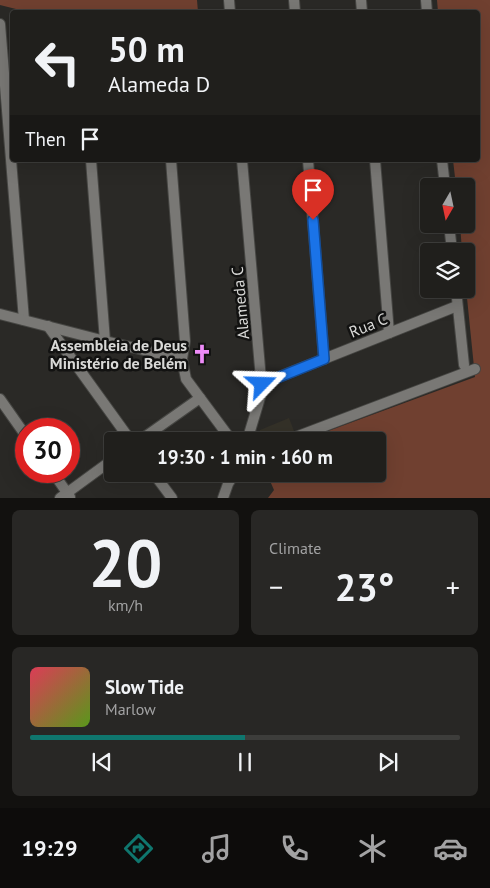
<!DOCTYPE html>
<html lang="en">
<head>
<meta charset="utf-8">
<style>
  body { margin:0; font-family:"PT Sans",sans-serif; background:#282725; color:#f1f3f6; height:100vh; display:flex; flex-direction:column; font-size:19px; white-space:nowrap }
  * { box-sizing:border-box; margin:0 }
  p { font-size:16px; color:#a2a2a3 }
  .icon { flex:none; width:28px; height:28px; fill:none; stroke:currentColor; stroke-width:2; stroke-linecap:round; stroke-linejoin:round }
  .map { position:relative; height:498px; overflow:hidden }
  .side { display:flex; flex-direction:column; gap:12px; padding:12px; background:#12110f; flex:1 }
  .side>* { flex:none }
  .top-card { position:absolute; left:10px; top:10px; width:470px; height:152px; border-radius:5px; box-shadow:0 5px 20px #0002,0 0 0 1px #3d3d3b; background:#201f1c; color:#f1f3f6; overflow:hidden }
  .needle { width:32px; rotate:189deg }
  .buttons { position:absolute; left:420px; top:178px; display:grid; gap:10px }
  .buttons a { display:grid; place-items:center; width:55px; height:55px; border-radius:5px; background:#201f1c; box-shadow:0 5px 20px #0002,0 0 0 1px #3d3d3b; font-size:25px }
  .speed { position:absolute; left:15px; top:418px; display:flex; gap:10px; font-size:25px; font-weight:700; text-align:center }
  .speed>* { display:grid; place-content:center; width:65px; height:65px; border-radius:50%; background:#201f1c; box-shadow:0 5px 20px #0002,0 0 0 1px #3d3d3b; line-height:1 }
  .speed .limit { border:8px solid #d22; background:#fff; color:#111 }
  .pin { position:absolute; display:grid; place-items:center; width:42px; height:42px; color:#fff; margin:-51px -21px; border-radius:50% 50% 50% 0; rotate:-45deg; box-shadow:0 0 5px #0007 }
  .pin .icon { rotate:45deg }
  .me { position:absolute; width:55px; margin:-28px; rotate:68deg; stroke-linejoin:round; filter:drop-shadow(0 0 4px #0008) }
  .turn { display:flex; align-items:center; gap:18px; height:105px; padding:0 15px; font-size:22px }
  .turn .icon { width:65px; height:65px; stroke-width:2.5 }
  .turn b { display:block; font-size:35px; line-height:42px }
  .then { display:flex; align-items:center; height:48px; padding:0 15px; background:#0003; gap:10px; font-size:19px }
  .big { font-size:38px; font-weight:600; line-height:1.1 }
  .side .widget { flex:1; display:flex; flex-direction:column; justify-content:center; gap:8px; min-width:0; padding:0 18px; border-radius:8px; background:#282725 }
  .side .dial { align-items:center; gap:0 }
  .dial b { font-size:65px; line-height:1 }
  .song { display:flex; align-items:center; gap:15px }
  .cover { width:60px; height:60px; border-radius:8px; background:linear-gradient(135deg,hsl(350 70% 55%),hsl(90 70% 35%)) }
  .played { height:5px; border-radius:2px; background:linear-gradient(90deg,#0f766e 50%,#3d3d3b 50%) }
  .keys { display:flex; justify-content:space-around; direction:ltr }
  .heat { display:flex; justify-content:space-between; align-items:center; font-size:28px; direction:ltr }
  .side .tiles { flex:1; display:grid; gap:12px; grid-template-columns:1fr 1fr }
  .widget:last-child { grid-column:span 2 }
  .trip { position:absolute; left:104px; top:432px; width:282px; height:50px; border-radius:5px; background:#201f1c; box-shadow:0 5px 20px #0002,0 0 0 1px #3d3d3b; font-weight:600; line-height:50px; text-align:center }
  .dock { display:flex; height:80px; justify-content:space-around; align-items:center; background:#0d0c0b; color:#a2a2a3 }
  .dock .icon { width:35px; height:35px }
  .dock .selected { color:#0f766e }
  .dock b { font-size:22px; color:#f1f3f6 }
  .map>svg:first-child { display:block }
  .built { fill:#343128 }
  .green { fill:#704030 }
  .lines { fill:none; stroke-linecap:round; stroke-linejoin:round }
  .minor-casing { stroke:#464643; stroke-width:12 }
  .minor { stroke:#797875; stroke-width:10 }
  .route-casing { stroke:#114b97; stroke-width:12 }
  .route { stroke:#1a73e8; stroke-width:9 }
  .labels { text-anchor:middle; dominant-baseline:central; stroke-width:5; stroke-linejoin:round; paint-order:stroke }
  .street-label { font-size:16px; fill:#d9d9d7; stroke:#121211 }
  .poi-label { font-size:16px; font-weight:bold; fill:#d9d9d7; stroke:#121211; text-anchor:end }
</style>
</head>
<body>
<div class="map">
<svg width="490" height="498" viewBox="0 0 490 498">
  <rect width="100%" height="100%" fill="#2a2926"/>
  <polygon class="built" points="289,418 294,431 271,441 264,441 261,439 259,435 260,430"/>
  <g class="green">
    <polygon points="0,0 197,0 198,12 28,12 0,5"/>
    <polygon points="437,0 490,0 490,498 268,498 274,490 267,474 378,474 378,441 301,441 475,377 466,288 466,251 462,251 460,224 466,224 466,186 456,186 453,160 478,160 478,12 438,12"/>
  </g>
  <g class="lines">
    <defs>
      <g id="minor">
        <polyline points="229,0 230,12"/>
        <polyline points="294,0 295,12"/>
        <polyline points="361,0 362,12"/>
        <polyline points="426,0 427,12"/>
        <polyline points="0,24 24,320"/>
        <polyline points="91,160 105,341"/>
        <polyline points="171,160 185,341 182,359 186,379 232,441"/>
        <polyline points="242,160 262,391 247,441"/>
        <polyline points="308,160 324,359"/>
        <polyline points="375,160 389,333"/>
        <polyline points="442,160 445,186"/>
        <polyline points="449,224 452,251"/>
        <polyline points="456,289 464,365"/>
        <polyline points="0,314 105,341 182,359"/>
        <polyline points="48,326 131,441"/>
        <polyline points="261,384 457,306"/>
        <polyline points="0,399 26,436"/>
        <polyline points="139,441 200,398"/>
        <polyline points="285,441 475,369"/>
        <polyline points="52,471 70,497"/>
        <polyline points="154,474 172,498"/>
        <polyline points="60,498 112,460"/>
        <polyline points="223,498 228,484 234,474"/>
      </g>
    </defs>
    <use href="#minor" class="minor-casing"/>
    <use href="#minor" class="minor"/>
  </g>
  <g class="lines">
    <defs>
      <polyline id="route" points="262,384 324,359 313,220"/>
    </defs>
    <use href="#route" class="route-casing"/>
    <use href="#route" class="route"/>
  </g>
  <defs>
    <symbol id="church-bare" viewBox="-9 -9 18 18"><path d="M-1.2-6h2.4v3.5h3.3v2.4h-3.3V6h-2.4V-.1h-3.3v-2.4h3.3Z" fill="#ee8bf8" stroke="#121211" stroke-width="2.5" paint-order="stroke"/></symbol>
  </defs>
  <g fill-rule="evenodd">
    <use href="#church-bare" x="188" y="340" width="28" height="28"/>
  </g>
  <g class="labels">
    <g class="street-label">
      <text transform="translate(240 303) rotate(-95)">Alameda C</text>
      <text transform="translate(368 325) rotate(-22)">Rua C</text>
    </g>
    <g class="poi-label">
      <text x="187" y="345">Assembleia de Deus<tspan x="187" dy="18">Ministério de Belém</tspan></text>
    </g>
  </g>
</svg>
<div class="buttons">
<a><svg class="needle" viewBox="-14 -14 28 28"><path d="M0-13l5 13h-10z" fill="#e53935"/><path d="M0 13l5-13h-10z" fill="#a2a2a3"/></svg></a>
<a><svg class="icon" aria-label="layers" viewBox="0 0 24 24"><path d="M12 4l9 5-9 5-9-5zM3 14l9 5 9-5"/></svg></a>
</div>
<div class="speed"><div class="limit">30</div></div>
<div class="pin" style="left:313px;top:220px;background:#d93025"><svg class="icon" aria-label="arrive" viewBox="0 0 24 24"><path d="M6 21V4h12l-3 4 3 4H6"/></svg></div>
<svg class="me" style="left:262px;top:384px" viewBox="-20 -20 40 40"><path d="M0-17L14 15 0 8-14 15z" fill="#1a73e8" stroke="#fff" stroke-width="4"/></svg>
<div class="trip">19:30 · 1 min · 160 m</div>
<div class="top-card">
<div class="turn"><svg class="icon" aria-label="left" viewBox="0 0 24 24"><path d="M17 20v-9H6M10 6l-5 5 5 5"/></svg><div><b>50 m</b>Alameda D</div></div>
<div class="then">Then<svg class="icon" aria-label="arrive" viewBox="0 0 24 24"><path d="M6 21V4h12l-3 4 3 4H6"/></svg></div>
</div>
</div>
<section class="side">
<div class="tiles">
<div class="widget dial"><b>20</b><p>km/h</p></div>
<div class="widget"><p>Climate</p>
<div class="heat"><a>−</a><b class="big">23°</b><a>+</a></div>
</div>
<div class="widget">
<div class="song"><i class="cover"></i><div><b>Slow Tide</b><p>Marlow</p></div></div>
<div class="played"></div>
<div class="keys"><svg class="icon" aria-label="previous" viewBox="0 0 24 24"><path d="M18 5L8 12l10 7zM5 5v14"/></svg><svg class="icon" aria-label="pause" viewBox="0 0 24 24"><path d="M8 5v14M16 5v14"/></svg><svg class="icon" aria-label="next" viewBox="0 0 24 24"><path d="M6 5l10 7-10 7zM19 5v14"/></svg></div>
</div>
</div>
</section>
<nav class="dock">
<b>19:29</b>
<svg class="icon selected" aria-label="directions" viewBox="0 0 24 24"><path d="M12 3l9 9-9 9-9-9zM9 14v-3h6M13 9l2 2-2 2"/></svg>
<svg class="icon" aria-label="music" viewBox="0 0 24 24"><path d="M9 18V5l10-2v13"/><circle cx="6" cy="18" r="3"/><circle cx="16" cy="16" r="3"/></svg>
<svg class="icon" aria-label="phone" viewBox="0 0 24 24"><path d="M5 4h4l2 5-3 2q2 4 5 5l2-3 5 2v4C11 20 4 13 5 4z"/></svg>
<svg class="icon" aria-label="climate" viewBox="0 0 24 24"><path d="M12 3v18M4 7l16 10M4 17L20 7"/></svg>
<svg class="icon" aria-label="car" viewBox="0 0 24 24"><path d="M5 17H2v-5l4-1 3-4h7l3 4 3 1v5h-3M9 17h6M6 11h13"/><circle cx="7" cy="17" r="2"/><circle cx="17" cy="17" r="2"/></svg>
</nav>
</body>
</html>
